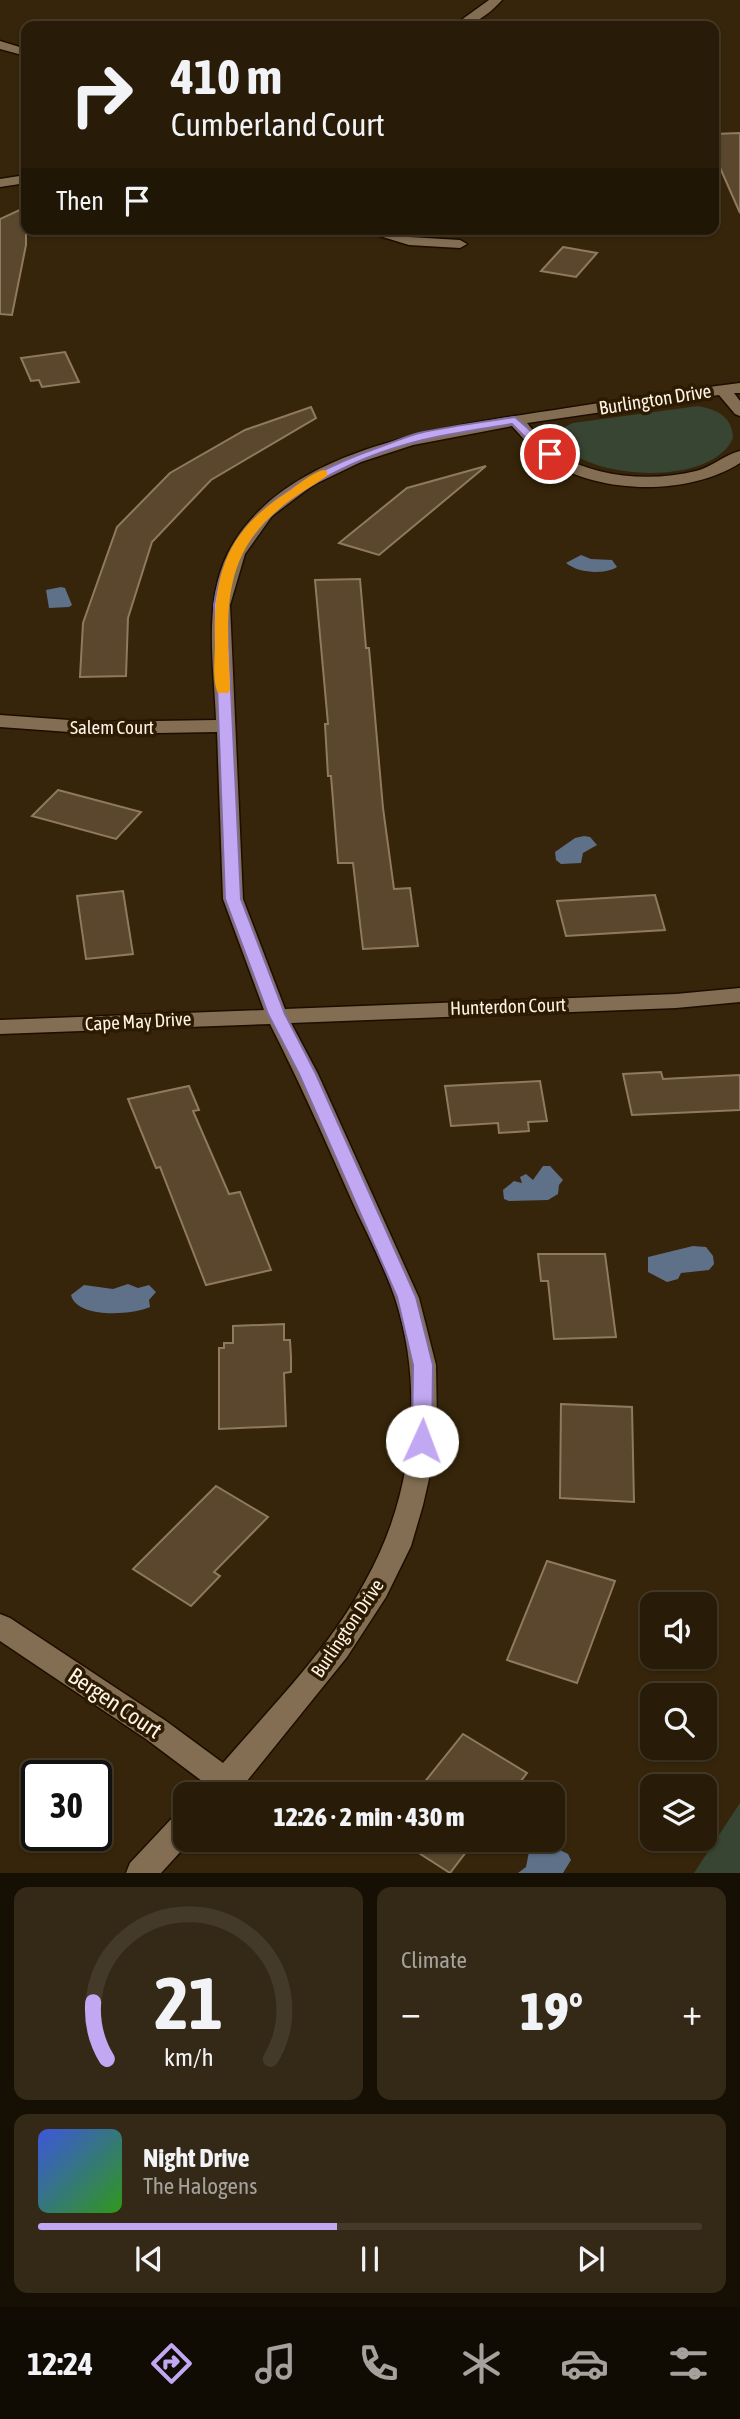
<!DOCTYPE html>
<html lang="en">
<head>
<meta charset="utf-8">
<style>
  body { margin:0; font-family:"Asap Condensed",sans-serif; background:#342916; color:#f1f3f6; height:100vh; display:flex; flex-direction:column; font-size:26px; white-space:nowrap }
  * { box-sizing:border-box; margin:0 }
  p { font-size:23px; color:#a5a19c }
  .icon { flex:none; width:38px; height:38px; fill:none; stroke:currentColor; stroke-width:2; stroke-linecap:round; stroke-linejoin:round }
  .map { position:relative; height:1873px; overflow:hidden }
  .drawer { display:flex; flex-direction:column; gap:14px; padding:14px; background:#160f04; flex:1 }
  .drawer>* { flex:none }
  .guide { position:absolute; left:21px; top:21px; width:698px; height:214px; border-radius:14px; box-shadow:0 2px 5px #0004,0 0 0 2px #443a29; background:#281c08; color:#f1f3f6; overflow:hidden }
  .buttons { position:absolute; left:640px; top:1592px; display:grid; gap:14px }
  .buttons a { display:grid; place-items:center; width:77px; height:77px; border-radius:14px; background:#281c08; box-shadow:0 2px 5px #0004,0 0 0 2px #443a29; font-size:35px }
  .speed { position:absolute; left:21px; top:1760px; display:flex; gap:14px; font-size:35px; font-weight:700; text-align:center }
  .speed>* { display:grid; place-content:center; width:91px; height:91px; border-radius:50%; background:#281c08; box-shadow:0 2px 5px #0004,0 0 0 2px #443a29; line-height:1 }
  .speed .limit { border:4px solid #111; border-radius:10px; background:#fff; color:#111 }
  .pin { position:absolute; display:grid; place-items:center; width:60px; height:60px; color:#fff; margin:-30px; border:4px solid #fff; border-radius:50%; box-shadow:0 2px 7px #0007 }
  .me { position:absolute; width:77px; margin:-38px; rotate:2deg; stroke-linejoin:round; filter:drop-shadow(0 0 5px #0008) }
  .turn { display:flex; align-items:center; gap:24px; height:147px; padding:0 35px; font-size:32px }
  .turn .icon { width:91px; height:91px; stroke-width:2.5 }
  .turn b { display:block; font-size:49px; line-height:60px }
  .then { display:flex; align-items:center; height:66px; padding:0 35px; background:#0003; gap:14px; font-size:26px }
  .big { font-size:52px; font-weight:800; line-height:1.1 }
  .drawer .card { flex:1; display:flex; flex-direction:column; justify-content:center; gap:10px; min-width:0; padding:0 24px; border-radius:14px; background:#342916 }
  .drawer .dial { align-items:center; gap:0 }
  .dial svg { height:182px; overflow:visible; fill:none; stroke:#443a29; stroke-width:7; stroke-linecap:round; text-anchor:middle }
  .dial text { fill:#f1f3f6; stroke:none }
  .song { display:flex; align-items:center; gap:21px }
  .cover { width:84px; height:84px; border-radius:10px; background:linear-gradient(135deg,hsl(230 70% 55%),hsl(110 70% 35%)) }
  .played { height:7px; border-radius:4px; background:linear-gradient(90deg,#c2a8f2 45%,#443a29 45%) }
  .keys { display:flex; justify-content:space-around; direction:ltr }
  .heat { display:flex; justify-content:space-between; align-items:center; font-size:38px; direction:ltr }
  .drawer .tiles { flex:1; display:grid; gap:14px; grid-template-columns:1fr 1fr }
  .card:last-child { grid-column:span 2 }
  .trip { position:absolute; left:173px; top:1782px; width:392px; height:70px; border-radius:14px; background:#281c08; box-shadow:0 2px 5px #0004,0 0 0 2px #443a29; font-weight:800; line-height:70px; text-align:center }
  .tab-bar { display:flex; height:112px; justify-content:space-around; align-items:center; background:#100b03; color:#a5a19c }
  .tab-bar .icon { width:49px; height:49px }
  .tab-bar .current { color:#c2a8f2 }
  .tab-bar b { font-size:32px; color:#f1f3f6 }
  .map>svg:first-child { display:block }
  .green { fill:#374532 }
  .water { fill:#5e7189 }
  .building { fill:#5a472d; stroke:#8f7a5e; stroke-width:2 }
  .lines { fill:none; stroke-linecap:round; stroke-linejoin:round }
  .minor-casing { stroke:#1d0d00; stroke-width:3 }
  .minor { fill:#836e53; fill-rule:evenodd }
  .route { fill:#c2a8f2; stroke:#7e6d9d; stroke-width:2 }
  .slow { fill:#f59e0b }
  .labels { text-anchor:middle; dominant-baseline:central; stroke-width:7; stroke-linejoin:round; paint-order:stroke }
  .street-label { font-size:19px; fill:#fef3e4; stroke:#2c1b02 }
  .near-street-label { font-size:23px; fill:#fef3e4; stroke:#2c1b02 }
</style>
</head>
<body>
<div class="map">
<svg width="740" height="1873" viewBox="0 0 740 1873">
  <rect width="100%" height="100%" fill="#36250a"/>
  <g class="green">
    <path d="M698 406C717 410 732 416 733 438 712 488 582 481 556 438L562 428 573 423Z"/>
    <polygon points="740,1803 740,1873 694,1873"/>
  </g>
  <g class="water">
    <path d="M581 555 591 559 612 560 617 567C604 575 578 573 566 563Z"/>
    <polygon points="61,587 65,588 72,605 69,607 49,608 46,590"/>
    <polygon points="584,836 590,837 597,845 583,853 581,863 561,864 556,860 555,852 575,838"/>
    <polygon points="543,1166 550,1166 563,1180 559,1185 558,1194 548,1200 509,1201 504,1199 503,1190 514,1181 522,1183 520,1177 526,1174 533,1180"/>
    <polygon points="693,1246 706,1247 713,1256 714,1264 709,1270 681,1273 678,1279 667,1282 648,1272 648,1257"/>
    <path d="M128 1284 138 1288 149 1285 156 1292 149 1300 150 1307C132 1315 77 1319 71 1295L84 1285 113 1289Z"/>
    <polygon points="537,1842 556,1848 568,1854 571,1860 563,1873 518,1873 526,1867 530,1847"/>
  </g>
  <g class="building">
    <polygon points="740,133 740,213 714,154 714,134"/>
    <polygon points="26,207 26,245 12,315 0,314 0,219"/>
    <polygon points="563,247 597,253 576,277 541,271"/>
    <polygon points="65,352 79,382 42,387 39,380 31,381 21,358"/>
    <polygon points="311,407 316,418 211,480 152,542 128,618 126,676 80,677 83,623 117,527 170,473 245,430"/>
    <polygon points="486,466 379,555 339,543 407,488"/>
    <polygon points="360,579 366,648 369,648 383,808 394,889 410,888 418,946 363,949 353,863 338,863 331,776 328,776 325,724 328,724 315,580"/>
    <polygon points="58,790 141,812 116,839 32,816"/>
    <polygon points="123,891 133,954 86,959 77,896"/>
    <polygon points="655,895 665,930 566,936 557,901"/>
    <polygon points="661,1072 663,1079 740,1075 740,1110 632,1115 623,1074"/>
    <polygon points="540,1081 547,1121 528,1122 529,1131 499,1133 498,1123 451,1126 445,1086"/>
    <polygon points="189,1086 199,1110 193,1111 229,1194 240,1192 271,1270 206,1285 160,1167 156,1168 128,1099"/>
    <polygon points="538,1254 605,1254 616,1337 554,1339 548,1281 541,1281"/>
    <polygon points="284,1324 284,1340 290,1340 291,1357 291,1372 284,1373 286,1426 219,1429 219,1348 224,1348 224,1343 233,1343 233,1326"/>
    <polygon points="561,1404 632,1407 634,1502 560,1498"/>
    <polygon points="216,1486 268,1517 214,1572 220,1576 191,1606 133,1569"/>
    <polygon points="547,1561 615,1581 577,1683 507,1660"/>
    <polygon points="463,1734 527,1773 511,1794 415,1794"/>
    <polygon points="397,1839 476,1839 450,1873"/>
  </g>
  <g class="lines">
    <defs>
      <g id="minor">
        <path d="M489 0H502C488 15 474 26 453 26Z"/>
        <polygon points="0,41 26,49 26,56 0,49"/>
        <polygon points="26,175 26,183 0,187 0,179"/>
        <polygon points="357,229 381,229 409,237 460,240 467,244 460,248 409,245"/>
        <path d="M740 383V393H734L740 401V416L735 414 719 395 527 423C536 434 546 446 558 454 596 478 652 482 696 471 712 467 724 455 740 451V463C688 496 599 495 547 460 533 451 523 438 512 426L413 445 361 462 313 485 272 516 245 554 230 605 243 899 285 1009 676 994 740 988V1002L676 1008 291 1023 318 1074 419 1298 436 1365 437 1426 434 1457 423 1505 411 1546 386 1597 347 1657 238 1792 201 1794 206 1784 146 1739 0 1641V1614L10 1618 166 1721 223 1763C273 1705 330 1648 366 1580 413 1496 425 1390 395 1298 383 1262 363 1227 348 1192 323 1135 298 1079 270 1024L0 1034V1020L264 1010 223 899 217 732 97 734 0 727V715L97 722 216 720C214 666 203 603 228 553 284 443 459 425 567 408 625 399 683 390 740 383Z"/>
        <polygon points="186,1812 186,1839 192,1839 161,1873 126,1873 130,1863 175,1815"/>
      </g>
    </defs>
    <use href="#minor" class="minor-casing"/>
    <use href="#minor" class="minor"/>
  </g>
  <path class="route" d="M515 417 554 451V457H545L512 424C482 429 452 433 423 440 358 456 269 496 239 558 232 573 229 589 227 605L241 899 285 1014 316 1074 416 1297 433 1365 432 1441 429 1447 422 1449 415 1447 412 1441 413 1365 397 1297 299 1074 268 1014 225 899 214 605C226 519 298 476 374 449 389 444 404 437 419 433 451 426 483 422 515 417Z"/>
  <path class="slow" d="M323 470 327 471V476C311 487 292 497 278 510 218 560 228 620 230 690L228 693H218C212 680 215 660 215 645 213 575 225 533 286 493 298 485 310 474 323 470Z"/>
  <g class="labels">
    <g class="street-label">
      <text transform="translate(655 399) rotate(-9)">Burlington Drive</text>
      <text x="112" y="727">Salem Court</text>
      <text transform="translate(508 1006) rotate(-2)">Hunterdon Court</text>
      <text transform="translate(138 1021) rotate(-3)">Cape May Drive</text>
      <text transform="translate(347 1628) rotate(-56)">Burlington Drive</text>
    </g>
    <g class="near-street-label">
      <text transform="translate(115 1703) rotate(34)">Bergen Court</text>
    </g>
  </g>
</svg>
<div class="buttons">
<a><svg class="icon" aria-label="sound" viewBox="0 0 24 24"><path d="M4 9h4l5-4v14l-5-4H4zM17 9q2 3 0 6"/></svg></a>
<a><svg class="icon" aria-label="search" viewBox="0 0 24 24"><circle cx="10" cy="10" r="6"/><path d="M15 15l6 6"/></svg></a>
<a><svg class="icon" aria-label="layers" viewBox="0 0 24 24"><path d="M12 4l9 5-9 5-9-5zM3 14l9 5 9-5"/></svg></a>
</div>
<div class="speed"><div class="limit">30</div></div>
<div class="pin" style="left:550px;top:454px;background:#d93025"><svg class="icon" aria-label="arrive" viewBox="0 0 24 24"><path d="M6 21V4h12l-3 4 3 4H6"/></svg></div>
<svg class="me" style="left:422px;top:1441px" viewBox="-20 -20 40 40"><circle r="19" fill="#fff"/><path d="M0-13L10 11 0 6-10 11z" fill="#c2a8f2"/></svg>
<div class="trip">12:26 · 2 min · 430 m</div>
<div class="guide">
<div class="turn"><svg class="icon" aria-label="right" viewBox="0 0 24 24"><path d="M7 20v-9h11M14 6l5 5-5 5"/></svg><div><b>410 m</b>Cumberland Court</div></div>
<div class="then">Then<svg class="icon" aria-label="arrive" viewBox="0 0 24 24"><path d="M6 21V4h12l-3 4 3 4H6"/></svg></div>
</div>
</div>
<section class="drawer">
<div class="tiles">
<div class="card dial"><svg viewBox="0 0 100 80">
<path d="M14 69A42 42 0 1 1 86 69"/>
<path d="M14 69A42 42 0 0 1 8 44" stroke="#c2a8f2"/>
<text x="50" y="56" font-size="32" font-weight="700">21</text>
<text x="50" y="72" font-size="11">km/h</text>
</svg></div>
<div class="card"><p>Climate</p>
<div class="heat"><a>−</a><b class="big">19°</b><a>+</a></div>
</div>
<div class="card">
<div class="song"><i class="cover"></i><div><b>Night Drive</b><p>The Halogens</p></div></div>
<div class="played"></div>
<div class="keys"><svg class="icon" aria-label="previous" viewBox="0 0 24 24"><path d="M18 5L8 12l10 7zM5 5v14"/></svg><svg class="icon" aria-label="pause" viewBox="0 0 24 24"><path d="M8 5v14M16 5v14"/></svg><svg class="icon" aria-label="next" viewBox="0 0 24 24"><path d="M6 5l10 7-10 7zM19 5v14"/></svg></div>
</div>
</div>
</section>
<nav class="tab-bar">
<b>12:24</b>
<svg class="icon current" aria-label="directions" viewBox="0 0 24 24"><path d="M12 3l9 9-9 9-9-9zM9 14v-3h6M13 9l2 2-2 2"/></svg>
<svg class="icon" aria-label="music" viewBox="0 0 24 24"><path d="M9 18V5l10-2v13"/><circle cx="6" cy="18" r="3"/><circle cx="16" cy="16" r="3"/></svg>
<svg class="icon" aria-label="phone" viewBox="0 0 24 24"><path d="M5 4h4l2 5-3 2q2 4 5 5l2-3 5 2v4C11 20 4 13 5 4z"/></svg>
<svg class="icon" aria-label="climate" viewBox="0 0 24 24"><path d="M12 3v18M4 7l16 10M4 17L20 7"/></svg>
<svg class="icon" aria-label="car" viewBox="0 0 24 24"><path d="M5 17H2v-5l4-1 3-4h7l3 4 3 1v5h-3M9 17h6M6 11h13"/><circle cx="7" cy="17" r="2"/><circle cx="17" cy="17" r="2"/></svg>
<svg class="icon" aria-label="filters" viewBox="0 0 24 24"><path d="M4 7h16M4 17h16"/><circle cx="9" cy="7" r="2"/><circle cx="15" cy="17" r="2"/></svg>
</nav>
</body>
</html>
